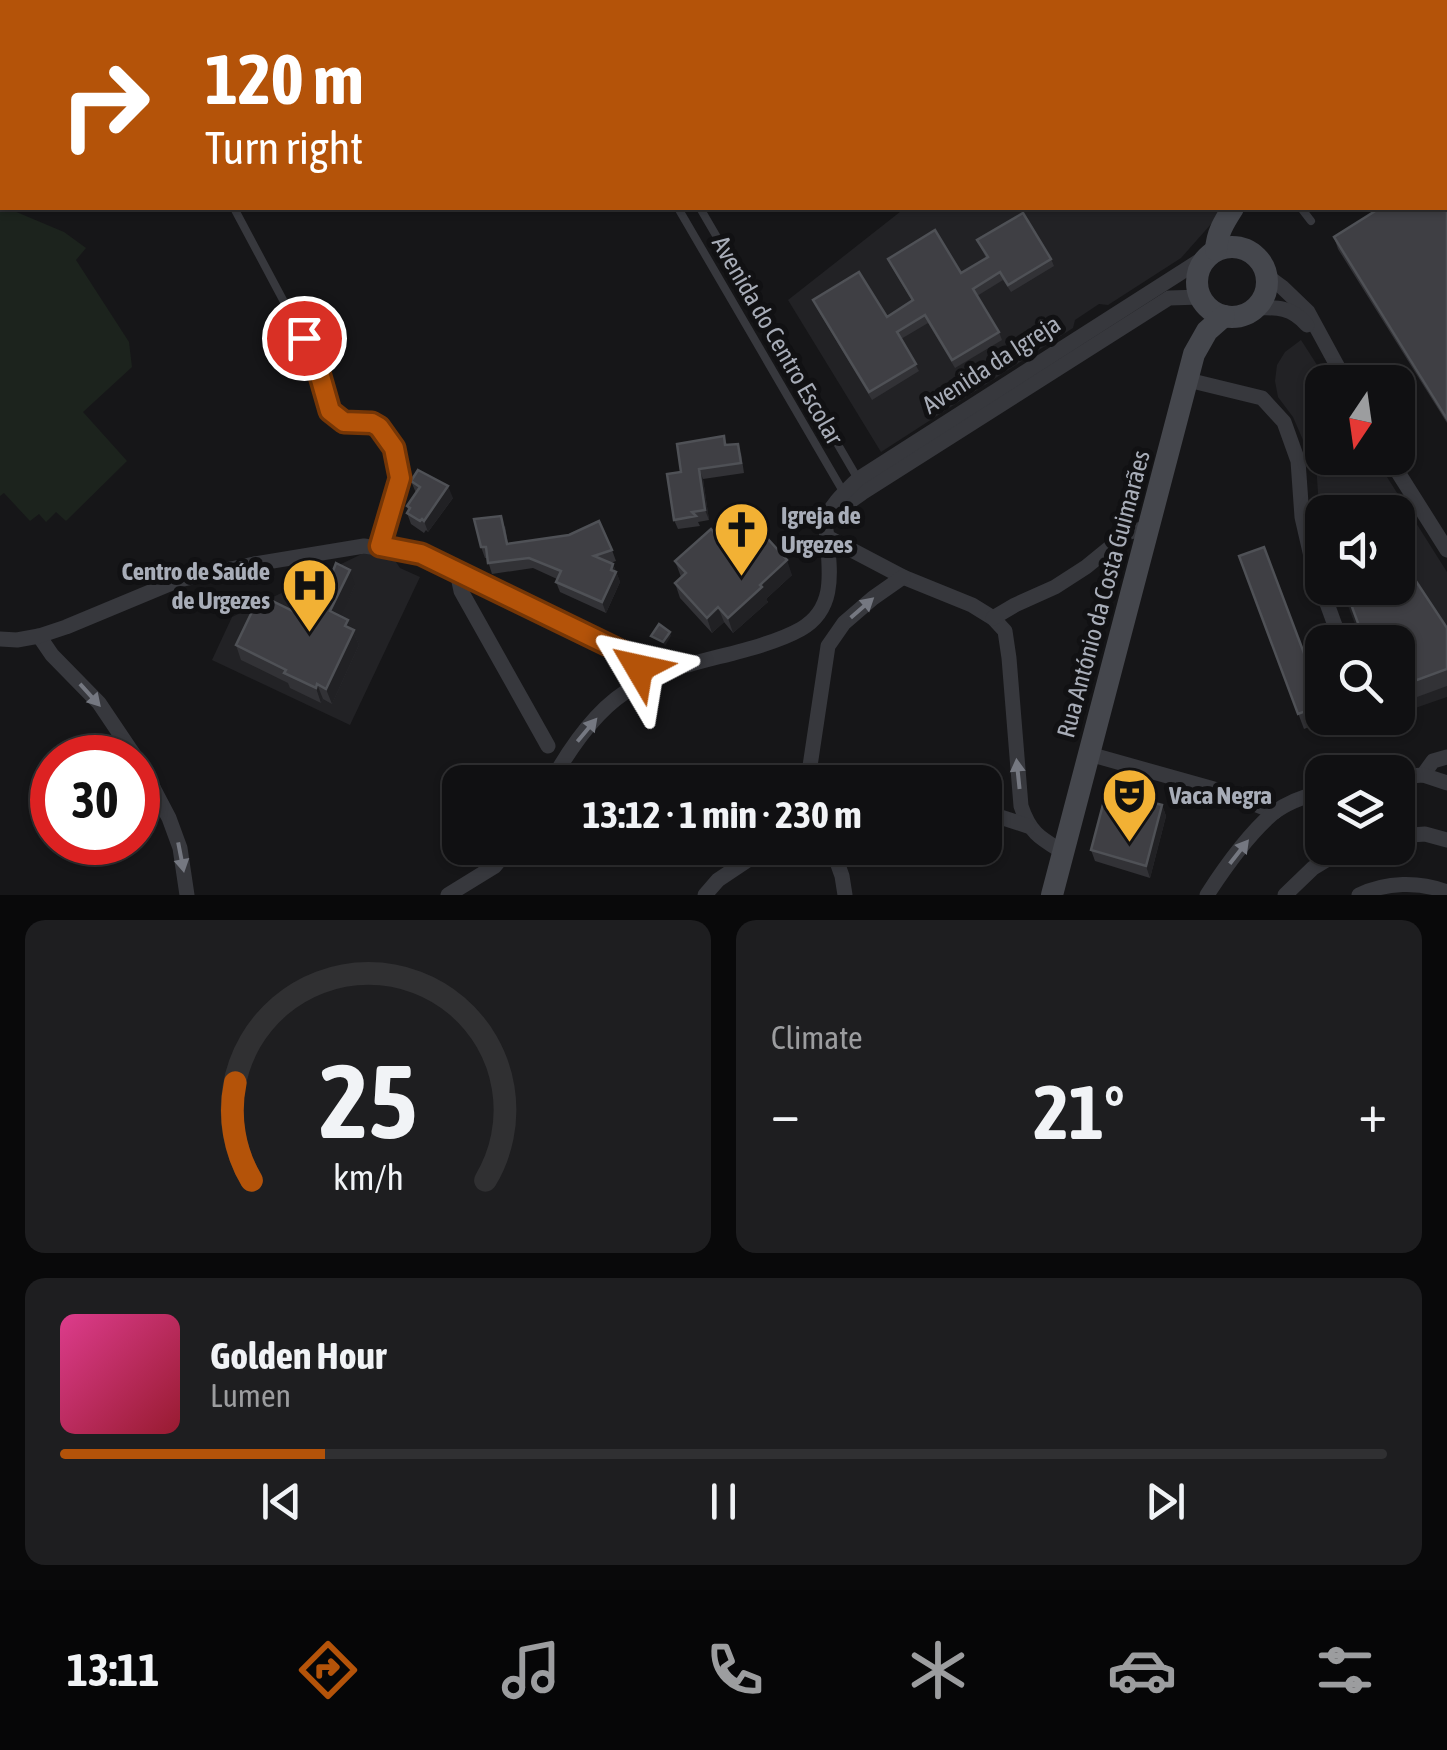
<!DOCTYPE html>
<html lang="en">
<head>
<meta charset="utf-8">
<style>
  body { margin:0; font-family:"Asap Condensed",sans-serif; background:#1e1e20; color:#f1f3f6; height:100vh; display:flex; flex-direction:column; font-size:38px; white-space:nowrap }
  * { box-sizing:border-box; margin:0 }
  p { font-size:32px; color:#9c9d9f }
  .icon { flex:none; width:55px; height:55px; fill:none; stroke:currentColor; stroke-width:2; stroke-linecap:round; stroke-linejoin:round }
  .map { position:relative; height:895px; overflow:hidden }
  .details { display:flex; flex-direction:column; gap:25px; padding:25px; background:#09090a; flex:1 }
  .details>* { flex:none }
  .guide { position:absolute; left:0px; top:0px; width:1448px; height:210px; box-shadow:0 2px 8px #0004,0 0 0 2px #303032; background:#b45309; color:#fff; overflow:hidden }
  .needle { width:65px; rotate:193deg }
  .tools { position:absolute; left:1305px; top:365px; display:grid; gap:20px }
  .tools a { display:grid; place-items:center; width:110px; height:110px; border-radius:20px; background:#101012; box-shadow:0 2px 8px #0004,0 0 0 2px #303032; font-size:50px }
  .speed { position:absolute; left:30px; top:735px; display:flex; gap:20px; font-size:50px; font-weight:700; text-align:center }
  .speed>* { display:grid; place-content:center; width:130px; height:130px; border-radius:50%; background:#101012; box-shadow:0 2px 8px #0004,0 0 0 2px #303032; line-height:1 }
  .speed .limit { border:15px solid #d22; background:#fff; color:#111 }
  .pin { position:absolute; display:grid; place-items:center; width:85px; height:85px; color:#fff; margin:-42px; border:5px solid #fff; border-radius:50%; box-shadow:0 2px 10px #0007 }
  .me { position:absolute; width:110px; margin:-55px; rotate:306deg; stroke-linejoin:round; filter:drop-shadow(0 0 8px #0008) }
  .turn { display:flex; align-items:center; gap:35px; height:210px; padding:0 40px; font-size:45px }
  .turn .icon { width:130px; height:130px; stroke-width:2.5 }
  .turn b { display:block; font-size:70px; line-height:85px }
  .big { font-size:75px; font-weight:700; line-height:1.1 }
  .details .widget { flex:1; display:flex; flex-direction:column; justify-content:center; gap:15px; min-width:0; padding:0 35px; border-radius:20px; background:#1e1e20 }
  .details .dial { align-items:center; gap:0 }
  .dial svg { height:260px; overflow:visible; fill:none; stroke:#303032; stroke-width:7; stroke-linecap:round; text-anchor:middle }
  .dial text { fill:#f1f3f6; stroke:none }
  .song { display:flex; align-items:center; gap:30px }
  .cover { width:120px; height:120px; border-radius:15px; background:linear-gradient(135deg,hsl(330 70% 55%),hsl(350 70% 35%)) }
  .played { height:10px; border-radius:5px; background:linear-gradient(90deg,#b45309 20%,#303032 20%) }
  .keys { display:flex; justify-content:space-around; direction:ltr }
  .heat { display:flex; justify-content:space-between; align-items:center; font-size:55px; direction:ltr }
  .details .tiles { flex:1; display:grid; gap:25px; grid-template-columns:1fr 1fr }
  .widget:last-child { grid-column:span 2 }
  .trip { position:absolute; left:442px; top:765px; width:560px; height:100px; border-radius:20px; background:#101012; box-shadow:0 2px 8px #0004,0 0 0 2px #303032; font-weight:700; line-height:100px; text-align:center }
  .tabs { display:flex; height:160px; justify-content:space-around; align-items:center; background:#060607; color:#9c9d9f }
  .tabs .icon { width:70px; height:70px }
  .tabs .on { color:#b45309 }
  .tabs b { font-size:45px; color:#f1f3f6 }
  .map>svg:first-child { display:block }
  .built { fill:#222225 }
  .green { fill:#1c231d }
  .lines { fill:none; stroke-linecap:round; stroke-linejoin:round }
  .path { stroke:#3d3f44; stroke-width:2.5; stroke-dasharray:5 8; stroke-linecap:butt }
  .lane { stroke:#37383d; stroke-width:8 }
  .street { stroke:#37383d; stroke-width:15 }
  .secondary { stroke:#45474d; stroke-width:22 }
  .primary { stroke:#53555c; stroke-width:25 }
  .secondary-bridge { stroke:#45474d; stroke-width:22 }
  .wall { fill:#323236 }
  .shaded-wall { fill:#212124 }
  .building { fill:#3f3f44; stroke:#4f5156; stroke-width:2.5 }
  .oneway { fill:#757881 }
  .route-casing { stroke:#753606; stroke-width:25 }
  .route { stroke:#b45309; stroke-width:18 }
  .labels { text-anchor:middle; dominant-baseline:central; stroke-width:10; stroke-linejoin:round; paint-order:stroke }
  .street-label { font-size:25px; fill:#a8adb8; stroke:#111113 }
  .poi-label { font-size:25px; font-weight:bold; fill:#a8adb8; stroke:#111113; text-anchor:start }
</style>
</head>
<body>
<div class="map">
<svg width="1447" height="895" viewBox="0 0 1447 895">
  <rect width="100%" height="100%" fill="#161618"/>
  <g class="built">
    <polygon points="861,0 1019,0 1027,2 857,2"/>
    <polygon points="905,208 1221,208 1220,214 1181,258 1108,305 1099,304 1075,320 1073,328 881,452 788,300"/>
    <polygon points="1301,340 1328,382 1322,382 1322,458 1375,458 1447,572 1447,697 1398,714 1398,642 1362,642 1341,588 1398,588 1398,512 1322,512 1322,532 1320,521 1316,464 1309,439 1303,440 1293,417 1278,397 1275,381 1277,365 1285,352"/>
    <polygon points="370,550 390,553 400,568 420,577 350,725 212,660 232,617"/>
  </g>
  <polygon class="green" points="7,208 64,232 86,248 76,260 129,342 132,367 83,412 127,461 66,521 56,512 46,522 39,514 30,521 4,493 0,496 0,209"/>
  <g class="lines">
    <g class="path">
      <polyline points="583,0 584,2"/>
      <polyline points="602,0 604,2"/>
      <polyline points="526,2 528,0"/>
    </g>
    <g class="lane">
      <polyline points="234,208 315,360 331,411 344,422 372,423 379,427 394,448 401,478 380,547"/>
      <polyline points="678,208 844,493"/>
      <polyline points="700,208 858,479"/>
      <polyline points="1301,208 1311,221"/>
    </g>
    <g class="street">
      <polyline points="186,2 190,0"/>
      <polyline points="0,40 2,41 0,47"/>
      <polyline points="1267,276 1282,287 1308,312 1346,382"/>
      <path d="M1255 308C1277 307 1292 307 1307 325"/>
      <polyline points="1188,380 1262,398 1284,422 1298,461 1302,517 1313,565 1341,642"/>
      <polyline points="1389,458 1447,550"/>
      <polyline points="839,516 852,500 862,493 1169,298 1201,297"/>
      <path d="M827 537 903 577 972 605 993 618 1005 631 1009 658 1021 806C1030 833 1040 838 1063 852"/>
      <polyline points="457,572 461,591 548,746"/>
      <polyline points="993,618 1015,605 1055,587 1086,567 1113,545 1122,534 1150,527"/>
      <polyline points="39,636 52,655 99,703 136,758"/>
      <path d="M0 639 17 640 39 636 66 627 179 580 254 564 364 546 421 554 639 659C656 665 670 669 688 665 722 655 771 646 801 629 836 609 830 572 827 538 827 536 825 524 825 522 829 506 847 490 858 479L1210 254"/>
      <polyline points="1089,754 1221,791 1275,812"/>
      <polyline points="138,759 169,818 180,848 187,895"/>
      <polyline points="1423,775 1433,761 1447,757"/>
      <polyline points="1398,777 1423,775 1447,783"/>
      <path d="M551 782C570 748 598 706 634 687 648 679 663 675 677 667"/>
      <polyline points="811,782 810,766 828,646 844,623 873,598 903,577"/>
      <polyline points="985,812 1028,826"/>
      <polyline points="1398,836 1425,834 1447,840"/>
      <polyline points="832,848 842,876 845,895"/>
      <polyline points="448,895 495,866 509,848"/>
      <polyline points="705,895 718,880 766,848"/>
      <path d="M1207 895C1225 867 1247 836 1272 814 1286 803 1305 796 1322 792"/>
      <polyline points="1285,895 1313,868 1346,848"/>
      <path d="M1359 895C1386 882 1419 881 1447 892"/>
    </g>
    <g class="secondary">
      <circle cx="1232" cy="282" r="35"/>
      <path d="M1216 250C1217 233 1224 222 1233 208"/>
      <polyline points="1052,895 1194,354 1207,331 1224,316"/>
    </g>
    <polyline class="primary" points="1384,2 1402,0"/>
    <polyline class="secondary-bridge" points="1291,2 1292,0"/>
  </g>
  <g class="wall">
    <polygon points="1447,175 1447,423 1338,249 1334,237 1379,210 1377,208 1445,208"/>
    <polygon points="977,240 1051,259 1054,266 1011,292 1003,280 977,296 999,332 1002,340 955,368 928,323 901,339 919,371 872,400 816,307 813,300 887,317 912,301 891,266 888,259 961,273 986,258"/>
    <polygon points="724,436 727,445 741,453 744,473 703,479 709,520 698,522 700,526 678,529 674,520 681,472"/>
    <polygon points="411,481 453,498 428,532 426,530 424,533 411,524 407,513 408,510 407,506 416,493"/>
    <polygon points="505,526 508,544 612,550 616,561 610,563 613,564 620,582 606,613 560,592 556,582 557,579 533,568 492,574 487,558 485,558 481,547"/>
    <polygon points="721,540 792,575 766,599 768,602 733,633 724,622 712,633 680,598 675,583 681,577 675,561"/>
    <polygon points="1239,556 1322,701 1322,718 1329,718 1329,719 1304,729"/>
    <polygon points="355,585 340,616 348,620 359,645 332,704 323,699 321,703 290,688 288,683 241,660 236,645 301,615"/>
    <polygon points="1447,628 1447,686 1398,704 1398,642"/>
    <polygon points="1162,805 1166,816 1150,878 1095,861 1091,850"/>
  </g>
  <g class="shaded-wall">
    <polygon points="699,469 703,479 709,520 705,510"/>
    <polygon points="448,486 453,498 428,532 424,521"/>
    <polygon points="787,560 792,575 766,599 768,602 733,633 728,618 760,585"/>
    <polygon points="613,564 620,582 606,613 602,602"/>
    <polygon points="350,570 355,585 336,626 330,611"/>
    <polygon points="718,607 724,622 712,633 707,618"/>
    <polygon points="348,620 359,645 332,704 326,689"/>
    <polygon points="670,632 671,636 665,646 663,642"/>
    <polygon points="317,684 323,699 321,703 316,688"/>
    <polygon points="1162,805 1166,816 1150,878 1146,866"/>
  </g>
  <g class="building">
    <polygon points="1445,172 1447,175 1447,419 1334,237 1380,208 1445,208"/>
    <polygon points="1023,213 1051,259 1008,285 1000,272 973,289 999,332 952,360 925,315 897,332 916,364 869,392 813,300 859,272 887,317 913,300 888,259 935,230 961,273 988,257 977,240"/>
    <polygon points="724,436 725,445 738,444 741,463 699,469 705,510 692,512 696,516 674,520 667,474 681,472 677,444"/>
    <polygon points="418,470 448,486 424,521 422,519 420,521 407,513 410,508 407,506 420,487 411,481"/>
    <polygon points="501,516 507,544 569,535 599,521 612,550 594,556 613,564 611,570 616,572 602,602 556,582 561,571 529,558 488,563 486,547 481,547 474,519"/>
    <polygon points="747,516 787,560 760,585 762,587 728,618 718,607 707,618 675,583 686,573 675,561 711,529 721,540"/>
    <polygon points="1264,547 1322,701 1322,705 1298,714 1239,556"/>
    <polygon points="1398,554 1447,628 1447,669 1398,687 1398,642 1365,642 1345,588 1398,588"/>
    <polygon points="336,563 350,570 330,611 348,620 345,626 354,630 326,689 317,684 316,688 284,673 286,670 236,645 260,595 301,615 324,567 333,571"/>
    <polygon points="659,624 670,632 663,642 651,636"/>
    <polygon points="1105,797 1142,805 1143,800 1162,805 1146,866 1091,850"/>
  </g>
  <defs><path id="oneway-solid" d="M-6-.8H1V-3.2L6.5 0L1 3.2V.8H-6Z" transform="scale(2.5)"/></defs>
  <g class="oneway">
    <use href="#oneway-solid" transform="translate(862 608) rotate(-41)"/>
    <use href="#oneway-solid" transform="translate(90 695) rotate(48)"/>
    <use href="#oneway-solid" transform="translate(587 730) rotate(-50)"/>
    <use href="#oneway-solid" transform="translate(1018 774) rotate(-96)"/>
    <use href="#oneway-solid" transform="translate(1239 852) rotate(-52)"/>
    <use href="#oneway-solid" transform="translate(181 857) rotate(79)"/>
  </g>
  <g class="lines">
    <defs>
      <polyline id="route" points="304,338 320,376 330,411 344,422 372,423 379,427 394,448 400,478 380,546 421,554 639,660 639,668"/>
    </defs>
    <use href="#route" class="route-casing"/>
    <use href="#route" class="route"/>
  </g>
  <defs>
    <symbol id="church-pin" viewBox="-11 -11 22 30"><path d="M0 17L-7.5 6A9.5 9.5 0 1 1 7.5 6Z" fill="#f2b134" stroke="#111113"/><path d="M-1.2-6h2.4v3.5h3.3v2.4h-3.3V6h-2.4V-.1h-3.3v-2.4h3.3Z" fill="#111"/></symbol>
    <symbol id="hospital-pin" viewBox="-11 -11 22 30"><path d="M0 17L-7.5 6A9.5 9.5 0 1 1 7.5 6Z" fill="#f2b134" stroke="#111113"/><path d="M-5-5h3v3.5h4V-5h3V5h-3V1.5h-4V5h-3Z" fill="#111"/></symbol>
    <symbol id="theatre-pin" viewBox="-11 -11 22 30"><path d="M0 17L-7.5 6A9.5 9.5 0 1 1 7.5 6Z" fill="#f2b134" stroke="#111113"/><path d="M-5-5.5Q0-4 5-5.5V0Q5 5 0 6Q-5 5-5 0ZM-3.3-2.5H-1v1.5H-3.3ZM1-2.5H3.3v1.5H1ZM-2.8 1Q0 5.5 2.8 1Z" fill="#111"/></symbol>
  </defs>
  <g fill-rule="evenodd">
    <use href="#church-pin" x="710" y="498" width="63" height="86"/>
    <use href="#hospital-pin" x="278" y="554" width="63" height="86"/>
    <use href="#theatre-pin" x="1098" y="764" width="63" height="86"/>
  </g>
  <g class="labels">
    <g class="street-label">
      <text transform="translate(778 340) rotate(60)">Avenida do Centro Escolar</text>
      <text transform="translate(991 364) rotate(-33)">Avenida da Igreja</text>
      <text transform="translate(1103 594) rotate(-75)">Rua António da Costa Guimarães</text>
    </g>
    <g class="poi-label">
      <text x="781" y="515">Igreja de<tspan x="781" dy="29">Urgezes</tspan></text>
      <text x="270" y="571" text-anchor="end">Centro de Saúde<tspan x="270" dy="29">de Urgezes</tspan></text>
      <text x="1169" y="795">Vaca Negra</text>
    </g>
  </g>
</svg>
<div class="tools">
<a><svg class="needle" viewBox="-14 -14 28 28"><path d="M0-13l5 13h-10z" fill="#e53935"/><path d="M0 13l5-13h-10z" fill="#9c9d9f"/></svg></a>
<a><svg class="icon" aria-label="sound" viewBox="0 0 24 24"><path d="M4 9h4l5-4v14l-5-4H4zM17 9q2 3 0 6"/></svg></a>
<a><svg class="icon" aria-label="search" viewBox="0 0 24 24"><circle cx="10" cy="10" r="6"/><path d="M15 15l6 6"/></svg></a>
<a><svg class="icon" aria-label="layers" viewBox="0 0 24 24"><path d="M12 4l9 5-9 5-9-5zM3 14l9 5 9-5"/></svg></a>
</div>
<div class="speed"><div class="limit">30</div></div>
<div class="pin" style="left:304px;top:338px;background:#d93025"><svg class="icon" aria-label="arrive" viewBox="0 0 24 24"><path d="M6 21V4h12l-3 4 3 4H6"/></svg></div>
<svg class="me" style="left:639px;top:668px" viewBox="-20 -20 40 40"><path d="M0-17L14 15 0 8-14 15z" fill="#b45309" stroke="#fff" stroke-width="4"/></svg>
<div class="trip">13:12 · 1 min · 230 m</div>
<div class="guide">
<div class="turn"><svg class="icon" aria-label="right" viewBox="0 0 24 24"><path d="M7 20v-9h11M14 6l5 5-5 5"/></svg><div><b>120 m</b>Turn right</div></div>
</div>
</div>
<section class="details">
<div class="tiles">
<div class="widget dial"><svg viewBox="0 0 100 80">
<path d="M14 69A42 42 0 1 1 86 69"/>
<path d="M14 69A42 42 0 0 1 9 39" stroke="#b45309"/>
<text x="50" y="56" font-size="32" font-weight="700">25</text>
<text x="50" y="72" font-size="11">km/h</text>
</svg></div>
<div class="widget"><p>Climate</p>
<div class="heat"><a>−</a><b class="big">21°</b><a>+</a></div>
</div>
<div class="widget">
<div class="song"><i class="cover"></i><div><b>Golden Hour</b><p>Lumen</p></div></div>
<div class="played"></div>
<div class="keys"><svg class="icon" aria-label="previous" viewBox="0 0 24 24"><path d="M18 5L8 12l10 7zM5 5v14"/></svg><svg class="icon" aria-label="pause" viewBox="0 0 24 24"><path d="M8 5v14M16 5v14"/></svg><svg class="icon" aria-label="next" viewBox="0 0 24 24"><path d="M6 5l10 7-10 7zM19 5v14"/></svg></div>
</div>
</div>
</section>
<nav class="tabs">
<b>13:11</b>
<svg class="icon on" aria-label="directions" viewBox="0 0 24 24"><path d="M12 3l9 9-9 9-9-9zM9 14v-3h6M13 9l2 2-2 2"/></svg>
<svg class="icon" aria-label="music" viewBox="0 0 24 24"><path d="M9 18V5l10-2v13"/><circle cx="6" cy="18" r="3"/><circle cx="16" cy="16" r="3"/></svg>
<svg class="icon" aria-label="phone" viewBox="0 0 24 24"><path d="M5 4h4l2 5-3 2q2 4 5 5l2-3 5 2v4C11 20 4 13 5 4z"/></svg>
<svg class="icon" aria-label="climate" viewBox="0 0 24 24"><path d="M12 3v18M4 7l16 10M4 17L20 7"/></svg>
<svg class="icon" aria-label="car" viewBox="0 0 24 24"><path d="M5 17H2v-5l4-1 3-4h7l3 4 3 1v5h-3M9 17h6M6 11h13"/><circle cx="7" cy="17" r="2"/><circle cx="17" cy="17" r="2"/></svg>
<svg class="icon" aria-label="filters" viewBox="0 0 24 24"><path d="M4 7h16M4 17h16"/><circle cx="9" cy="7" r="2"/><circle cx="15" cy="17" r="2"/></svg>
</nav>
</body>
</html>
